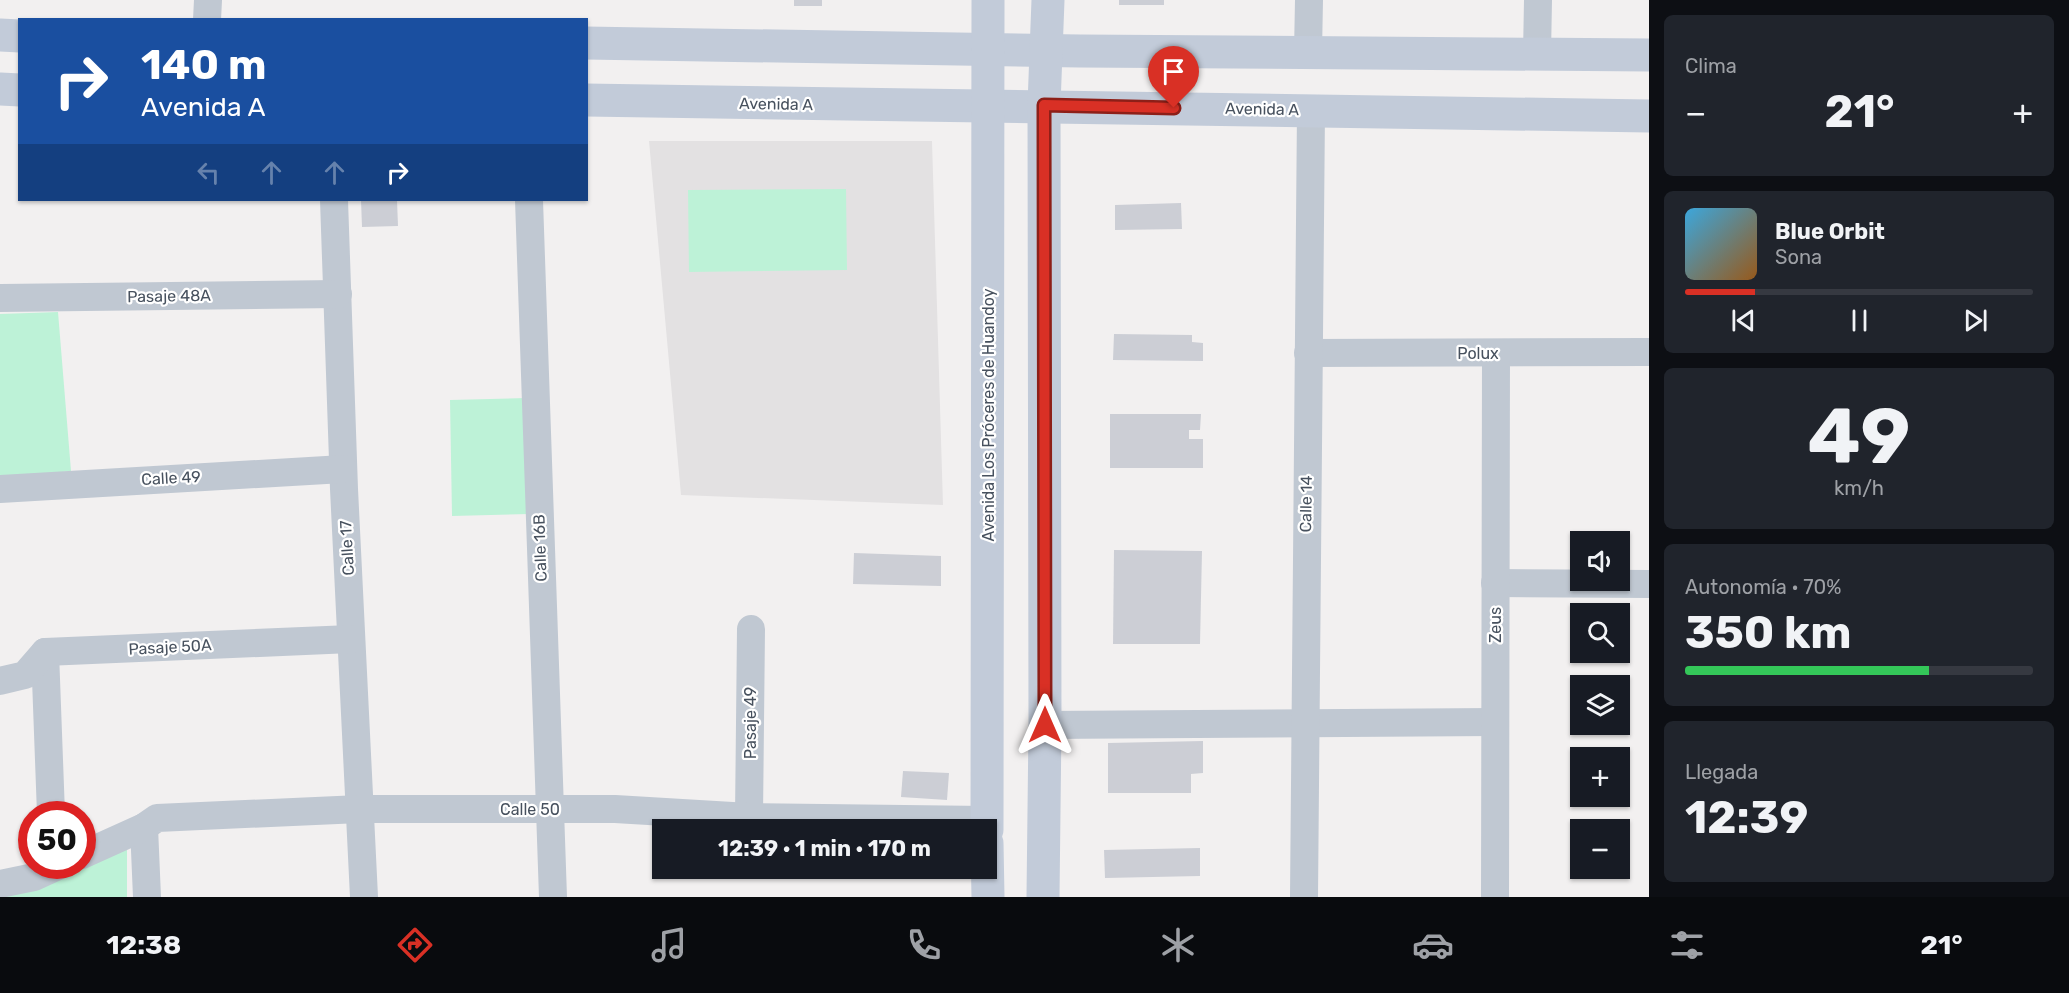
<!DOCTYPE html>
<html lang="es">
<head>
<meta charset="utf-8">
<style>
  body { margin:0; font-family:Rubik,sans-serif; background:#20242c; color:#f1f3f6; height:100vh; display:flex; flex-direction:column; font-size:22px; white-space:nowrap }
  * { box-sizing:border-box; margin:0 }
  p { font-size:20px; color:#9ea1a6 }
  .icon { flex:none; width:33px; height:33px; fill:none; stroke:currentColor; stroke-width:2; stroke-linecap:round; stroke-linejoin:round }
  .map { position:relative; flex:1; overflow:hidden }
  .details { display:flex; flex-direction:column; gap:15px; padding:15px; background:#0d0f14; width:420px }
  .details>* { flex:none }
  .top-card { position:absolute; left:18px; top:18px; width:570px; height:183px; border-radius:0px; box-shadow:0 2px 4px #0004; background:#1a4fa0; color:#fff; overflow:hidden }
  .controls { position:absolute; left:1570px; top:531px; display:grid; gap:12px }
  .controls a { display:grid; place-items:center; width:60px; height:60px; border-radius:0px; background:#171b24; box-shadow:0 2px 4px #0004; font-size:30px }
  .speed { position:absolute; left:18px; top:801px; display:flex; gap:12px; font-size:30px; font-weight:700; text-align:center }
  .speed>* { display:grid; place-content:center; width:78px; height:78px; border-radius:50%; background:#171b24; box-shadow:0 2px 4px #0004; line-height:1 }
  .speed .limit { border:9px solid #d22; background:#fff; color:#111 }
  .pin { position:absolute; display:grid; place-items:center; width:51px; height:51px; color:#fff; margin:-62px -26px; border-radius:50% 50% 50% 0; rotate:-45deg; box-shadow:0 0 6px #0007 }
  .pin .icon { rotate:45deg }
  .me { position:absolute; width:66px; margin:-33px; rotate:0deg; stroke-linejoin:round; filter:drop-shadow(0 0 4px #0008) }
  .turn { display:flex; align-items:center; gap:21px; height:126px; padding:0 24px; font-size:27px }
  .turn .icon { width:78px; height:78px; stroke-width:2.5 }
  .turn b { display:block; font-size:42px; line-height:51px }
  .lanes { display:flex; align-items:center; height:57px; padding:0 24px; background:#0003; justify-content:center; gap:30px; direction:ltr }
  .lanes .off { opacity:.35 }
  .big { font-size:45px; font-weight:700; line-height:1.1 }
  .details .card { flex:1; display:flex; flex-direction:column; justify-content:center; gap:9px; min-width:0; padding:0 21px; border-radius:9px; background:#20242c }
  .details .dial { align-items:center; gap:0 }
  .dial b { font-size:78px; line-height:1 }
  .song { display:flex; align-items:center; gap:18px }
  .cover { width:72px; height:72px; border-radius:9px; background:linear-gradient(135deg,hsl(200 70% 55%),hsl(30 70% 35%)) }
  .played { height:6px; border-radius:3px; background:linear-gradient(90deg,#d93025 20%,#363941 20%) }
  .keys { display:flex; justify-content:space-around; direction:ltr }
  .heat { display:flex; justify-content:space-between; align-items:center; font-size:33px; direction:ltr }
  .charge { height:9px; border-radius:4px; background:linear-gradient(90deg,#34c759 70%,#363941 0) }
  .trip { position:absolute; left:652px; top:819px; width:345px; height:60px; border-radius:0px; background:#171b24; box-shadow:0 2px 4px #0004; font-weight:700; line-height:60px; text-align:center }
  .tab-bar { display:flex; height:96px; justify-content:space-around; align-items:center; background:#090b0e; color:#9ea1a6 }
  .tab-bar .icon { width:42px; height:42px }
  .tab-bar .current { color:#d93025 }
  .tab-bar b { font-size:27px; color:#f1f3f6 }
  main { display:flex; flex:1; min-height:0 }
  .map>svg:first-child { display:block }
  .education { fill:#e3e1e2 }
  .green { fill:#bdf2d7 }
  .building { fill:#ccced5 }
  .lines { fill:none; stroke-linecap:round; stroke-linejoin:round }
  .street { stroke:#c0c8d2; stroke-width:28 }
  .secondary { stroke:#c2cbd9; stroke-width:33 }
  .route-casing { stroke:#8d1f18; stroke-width:15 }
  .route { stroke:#d93025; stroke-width:10 }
  .labels { text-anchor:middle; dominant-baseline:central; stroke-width:4.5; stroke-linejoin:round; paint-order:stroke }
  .street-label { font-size:16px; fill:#47515e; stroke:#fff }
</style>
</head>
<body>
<main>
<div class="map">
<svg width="1649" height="897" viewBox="0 0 1649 897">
  <rect width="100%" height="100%" fill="#f2f0f0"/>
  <polygon class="education" points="649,141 932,141 943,505 681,495"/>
  <g class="green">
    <polygon points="846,189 847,270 689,272 688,190"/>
    <polygon points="58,312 71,471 0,479 0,314"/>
    <polygon points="527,398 529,514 452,516 450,400"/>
    <polygon points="127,845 127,897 0,897 47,885 81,866"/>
  </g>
  <g class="building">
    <rect x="794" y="0" width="28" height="6"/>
    <rect x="1119" y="0" width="45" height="5"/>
    <polygon points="361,200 397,200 398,226 362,227"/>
    <polygon points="1181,203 1182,229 1115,230 1115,205"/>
    <polygon points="1114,334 1192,335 1192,342 1203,343 1203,361 1113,360"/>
    <polygon points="1110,414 1201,414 1200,430 1189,430 1189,439 1203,439 1203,468 1110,468"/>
    <polygon points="1114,550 1202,551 1200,644 1113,644"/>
    <polygon points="854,553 941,556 941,586 853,584"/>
    <polygon points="1203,741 1203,773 1191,774 1191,793 1108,793 1108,743"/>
    <polygon points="903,771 949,773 947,800 901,797"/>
    <polygon points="1200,848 1200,876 1105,878 1104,850"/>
  </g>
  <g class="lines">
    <g class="street">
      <polyline points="207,20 208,0"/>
      <polyline points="1308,52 1309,0"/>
      <polyline points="1537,54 1538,0"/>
      <polyline points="334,200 344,489 364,897"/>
      <polyline points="529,200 553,897"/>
      <polyline points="0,298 338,294"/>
      <polyline points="1308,353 1649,352"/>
      <polyline points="0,489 343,469"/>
      <polyline points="1495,583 1649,584"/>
      <polyline points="45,652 51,814"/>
      <polyline points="0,681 25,675 45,652 351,639"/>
      <polyline points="1045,725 1495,722"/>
      <polyline points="749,817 751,629"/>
      <polyline points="144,827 147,897"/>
      <polyline points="82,855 144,827 157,818 360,809 615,809 749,817 986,820"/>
      <polyline points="0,884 34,877 58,866"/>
      <polyline points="1304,897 1311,110"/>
      <polyline points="1495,897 1496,353"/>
    </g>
    <g class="secondary">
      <polyline points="0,35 20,36"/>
      <polyline points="586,43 1080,51 1649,55"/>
      <polyline points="0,89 20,90"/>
      <polyline points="586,100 1649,116"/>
      <polyline points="987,830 988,0"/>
      <polyline points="987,843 988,897"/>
      <polyline points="1043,897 1045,725 1044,105 1048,0"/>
    </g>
  </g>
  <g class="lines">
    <defs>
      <polyline id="route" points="1045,725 1044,105 1174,108"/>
    </defs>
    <use href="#route" class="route-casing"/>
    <use href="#route" class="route"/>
  </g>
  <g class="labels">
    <g class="street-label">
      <text transform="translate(776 104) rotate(1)">Avenida A</text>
      <text transform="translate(1262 109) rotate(1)">Avenida A</text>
      <text transform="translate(169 296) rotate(-1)">Pasaje 48A</text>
      <text x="1478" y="353">Polux</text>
      <text transform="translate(988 415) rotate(-90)">Avenida Los Próceres de Huandoy</text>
      <text transform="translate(171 478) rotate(-3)">Calle 49</text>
      <text transform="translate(1306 504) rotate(-89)">Calle 14</text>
      <text transform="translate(347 548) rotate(-93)">Calle 17</text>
      <text transform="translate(540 548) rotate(-92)">Calle 16B</text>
      <text transform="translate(1495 625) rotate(-90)">Zeus</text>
      <text transform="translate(170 647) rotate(-3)">Pasaje 50A</text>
      <text transform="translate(750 723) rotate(-90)">Pasaje 49</text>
      <text x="530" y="809">Calle 50</text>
    </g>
  </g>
</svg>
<div class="controls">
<a><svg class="icon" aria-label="sound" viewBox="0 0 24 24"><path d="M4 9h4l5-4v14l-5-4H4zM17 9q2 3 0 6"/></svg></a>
<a><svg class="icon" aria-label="search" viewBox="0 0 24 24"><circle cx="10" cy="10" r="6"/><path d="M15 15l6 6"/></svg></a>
<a><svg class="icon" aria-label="layers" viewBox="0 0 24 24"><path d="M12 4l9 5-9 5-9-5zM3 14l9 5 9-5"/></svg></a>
<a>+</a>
<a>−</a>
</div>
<div class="speed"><div class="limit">50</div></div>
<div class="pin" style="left:1174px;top:108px;background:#d93025"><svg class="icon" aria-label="arrive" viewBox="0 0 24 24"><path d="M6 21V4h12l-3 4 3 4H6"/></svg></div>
<svg class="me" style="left:1045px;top:725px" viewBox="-20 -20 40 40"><path d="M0-17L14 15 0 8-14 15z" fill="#d93025" stroke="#fff" stroke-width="4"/></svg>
<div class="trip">12:39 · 1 min · 170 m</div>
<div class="top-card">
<div class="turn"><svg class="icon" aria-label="right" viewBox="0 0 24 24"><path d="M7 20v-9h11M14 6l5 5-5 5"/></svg><div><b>140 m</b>Avenida A</div></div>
<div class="lanes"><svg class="icon off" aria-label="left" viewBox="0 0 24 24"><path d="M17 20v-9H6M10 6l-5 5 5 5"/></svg><svg class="icon off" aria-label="ahead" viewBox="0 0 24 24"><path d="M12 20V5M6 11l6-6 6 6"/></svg><svg class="icon off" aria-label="ahead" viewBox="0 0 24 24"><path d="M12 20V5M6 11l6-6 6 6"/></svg><svg class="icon" aria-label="right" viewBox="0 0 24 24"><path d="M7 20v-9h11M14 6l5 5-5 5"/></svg></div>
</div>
</div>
<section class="details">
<div class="card"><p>Clima</p>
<div class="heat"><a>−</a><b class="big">21°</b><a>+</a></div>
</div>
<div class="card">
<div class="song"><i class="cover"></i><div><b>Blue Orbit</b><p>Sona</p></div></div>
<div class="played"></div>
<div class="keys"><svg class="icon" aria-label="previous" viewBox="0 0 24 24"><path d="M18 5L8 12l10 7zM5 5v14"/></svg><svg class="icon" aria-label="pause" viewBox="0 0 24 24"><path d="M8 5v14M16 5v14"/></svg><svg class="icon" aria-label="next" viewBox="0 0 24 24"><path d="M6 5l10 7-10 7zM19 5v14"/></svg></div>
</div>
<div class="card dial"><b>49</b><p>km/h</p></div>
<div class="card"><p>Autonomía · 70%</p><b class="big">350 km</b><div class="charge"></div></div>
<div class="card"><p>Llegada</p><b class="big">12:39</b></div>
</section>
</main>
<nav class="tab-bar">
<b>12:38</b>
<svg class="icon current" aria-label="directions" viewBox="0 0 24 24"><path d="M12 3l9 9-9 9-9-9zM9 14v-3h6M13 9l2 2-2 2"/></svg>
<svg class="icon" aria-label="music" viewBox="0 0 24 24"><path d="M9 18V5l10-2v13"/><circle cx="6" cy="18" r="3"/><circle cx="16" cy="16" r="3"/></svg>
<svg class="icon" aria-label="phone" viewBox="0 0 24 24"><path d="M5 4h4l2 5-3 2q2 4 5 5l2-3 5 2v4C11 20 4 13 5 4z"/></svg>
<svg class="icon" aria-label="climate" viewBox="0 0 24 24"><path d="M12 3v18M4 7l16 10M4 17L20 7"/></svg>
<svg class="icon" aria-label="car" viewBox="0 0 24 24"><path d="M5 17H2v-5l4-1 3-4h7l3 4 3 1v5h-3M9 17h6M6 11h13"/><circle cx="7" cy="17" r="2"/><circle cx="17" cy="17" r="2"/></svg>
<svg class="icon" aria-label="filters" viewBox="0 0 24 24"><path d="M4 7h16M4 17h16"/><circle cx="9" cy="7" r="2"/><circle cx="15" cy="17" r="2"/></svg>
<b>21°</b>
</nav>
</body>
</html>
